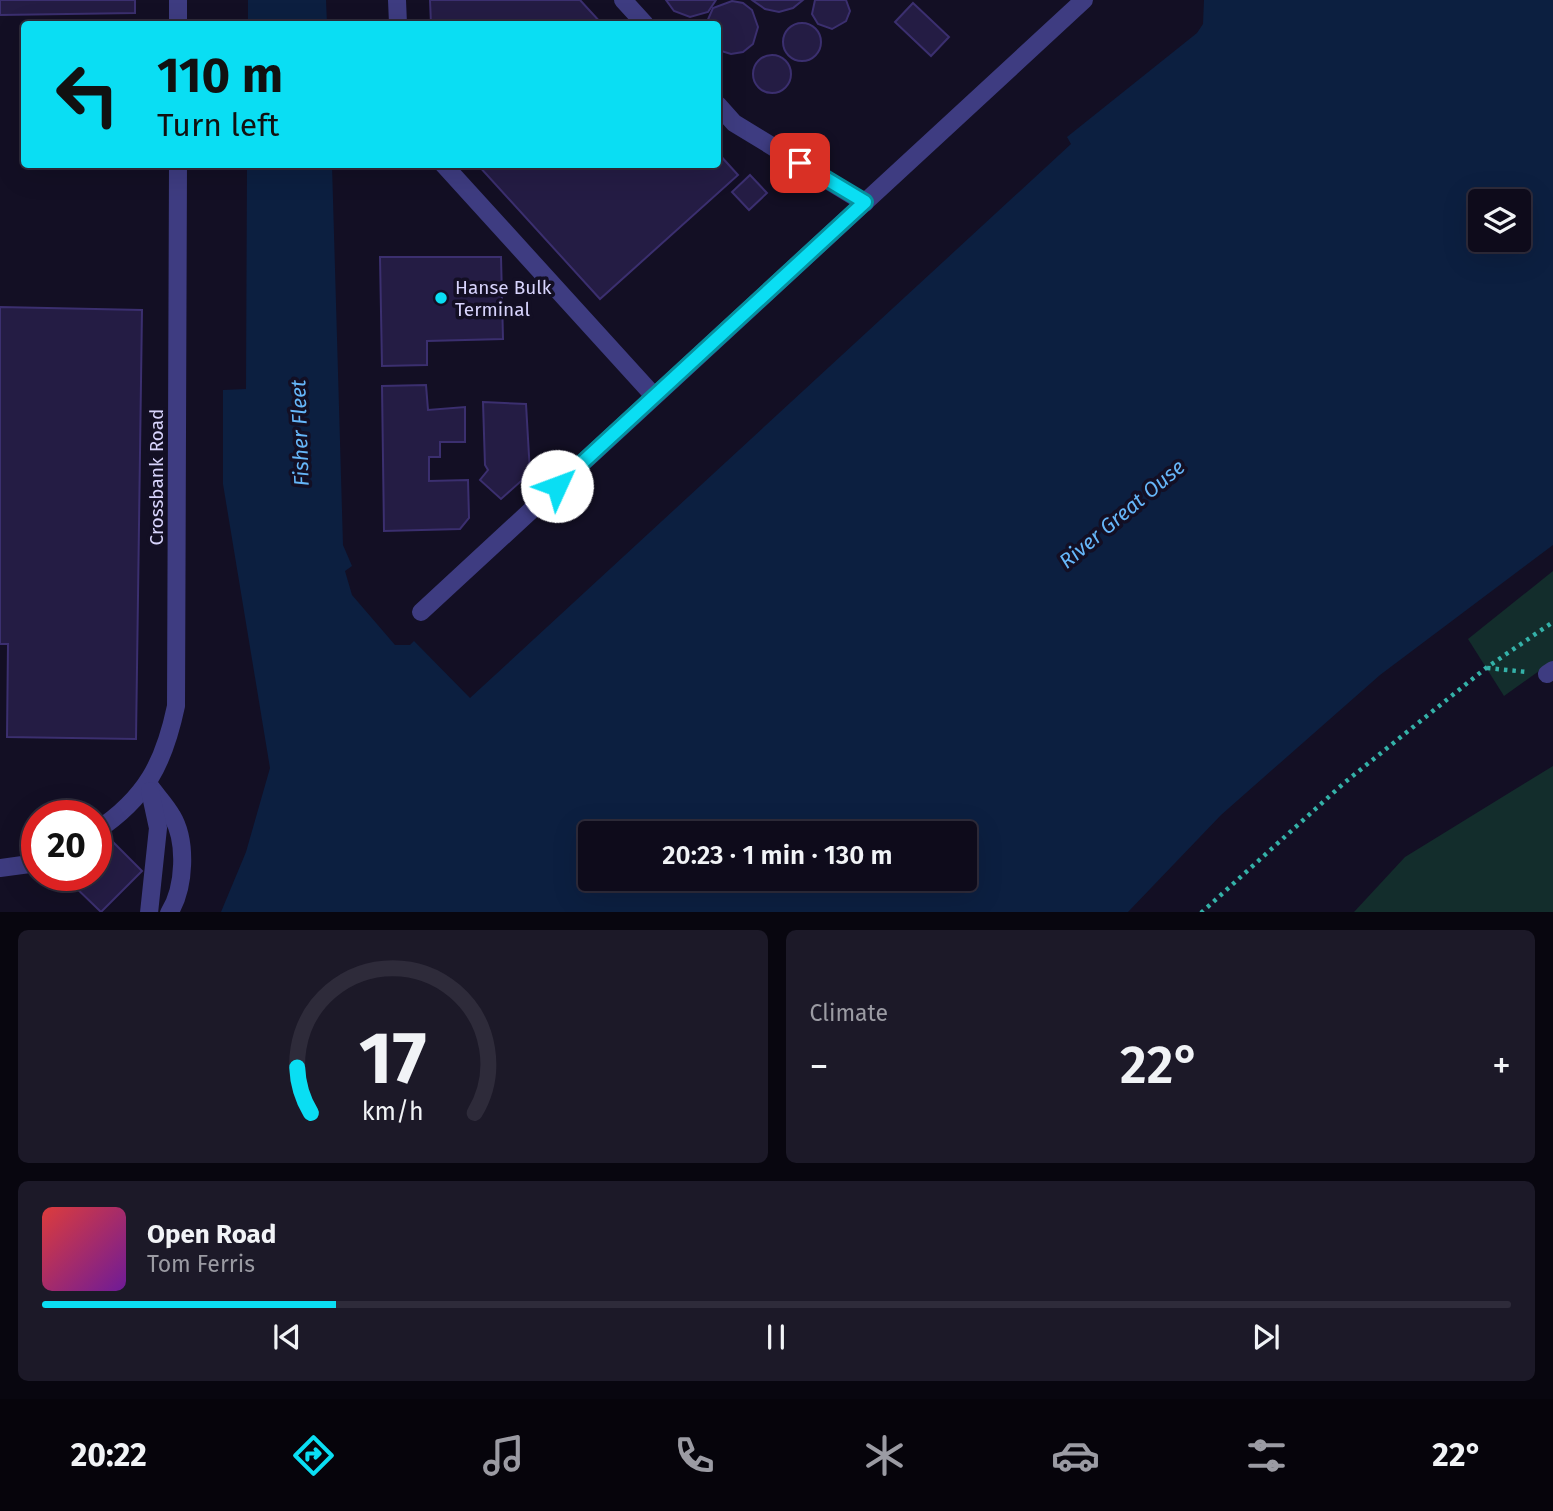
<!DOCTYPE html>
<html lang="en">
<head>
<meta charset="utf-8">
<style>
  body { margin:0; font-family:"Fira Sans",sans-serif; background:#1c1928; color:#f1f3f6; height:100vh; display:flex; flex-direction:column; font-size:26px; white-space:nowrap }
  * { box-sizing:border-box; margin:0 }
  p { font-size:23px; color:#9b9ba3 }
  .icon { flex:none; width:38px; height:38px; fill:none; stroke:currentColor; stroke-width:2; stroke-linecap:round; stroke-linejoin:round }
  .map { position:relative; height:912px; overflow:hidden }
  .details { display:flex; flex-direction:column; gap:18px; padding:18px; background:#08060f; flex:1 }
  .details>* { flex:none }
  .top-card { position:absolute; left:21px; top:21px; width:700px; height:147px; border-radius:7px; box-shadow:0 7px 28px #0002,0 0 0 2px #2e2b3a; background:#0adef3; color:#111; overflow:hidden }
  .controls { position:absolute; left:1468px; top:189px; display:grid; gap:14px }
  .controls a { display:grid; place-items:center; width:63px; height:63px; border-radius:7px; background:#0e0b1b; box-shadow:0 7px 28px #0002,0 0 0 2px #2e2b3a; font-size:35px }
  .speed { position:absolute; left:21px; top:800px; display:flex; gap:14px; font-size:35px; font-weight:700; text-align:center }
  .speed>* { display:grid; place-content:center; width:91px; height:91px; border-radius:50%; background:#0e0b1b; box-shadow:0 7px 28px #0002,0 0 0 2px #2e2b3a; line-height:1 }
  .speed .limit { border:10px solid #d22; background:#fff; color:#111 }
  .pin { position:absolute; display:grid; place-items:center; width:60px; height:60px; color:#fff; margin:-30px; border-radius:14px; box-shadow:0 4px 10px #0006 }
  .me { position:absolute; width:77px; margin:-38px; rotate:47deg; stroke-linejoin:round; filter:drop-shadow(0 0 5px #0008) }
  .turn { display:flex; align-items:center; gap:24px; height:147px; padding:0 21px; font-size:32px }
  .turn .icon { width:91px; height:91px; stroke-width:2.5 }
  .turn b { display:block; font-size:49px; line-height:60px }
  .big { font-size:52px; font-weight:600; line-height:1.1 }
  .details .tile { flex:1; display:flex; flex-direction:column; justify-content:center; gap:10px; min-width:0; padding:0 24px; border-radius:10px; background:#1c1928 }
  .details .dial { align-items:center; gap:0 }
  .dial svg { height:182px; overflow:visible; fill:none; stroke:#2e2b3a; stroke-width:7; stroke-linecap:round; text-anchor:middle }
  .dial text { fill:#f1f3f6; stroke:none }
  .song { display:flex; align-items:center; gap:21px }
  .cover { width:84px; height:84px; border-radius:10px; background:linear-gradient(135deg,hsl(0 70% 55%),hsl(280 70% 35%)) }
  .played { height:7px; border-radius:4px; background:linear-gradient(90deg,#0adef3 20%,#2e2b3a 20%) }
  .keys { display:flex; justify-content:space-around; direction:ltr }
  .heat { display:flex; justify-content:space-between; align-items:center; font-size:38px; direction:ltr }
  .details .tiles { flex:1; display:grid; gap:18px; grid-template-columns:1fr 1fr }
  .tile:last-child { grid-column:span 2 }
  .trip { position:absolute; left:578px; top:821px; width:399px; height:70px; border-radius:7px; background:#0e0b1b; box-shadow:0 7px 28px #0002,0 0 0 2px #2e2b3a; font-weight:600; line-height:70px; text-align:center }
  .tab-bar { display:flex; height:112px; justify-content:space-around; align-items:center; background:#06040b; color:#9b9ba3 }
  .tab-bar .icon { width:49px; height:49px }
  .tab-bar .on { color:#0adef3 }
  .tab-bar b { font-size:32px; color:#f1f3f6 }
  .map>svg:first-child { display:block }
  .green { fill:#132d2c }
  .water { fill:#0c1f40; fill-rule:evenodd }
  .building { fill:#241c44; stroke:#3b2f6f; stroke-width:2 }
  .lines { fill:none; stroke-linecap:round; stroke-linejoin:round }
  .path { stroke:#34b1a8; stroke-width:4.5; stroke-dasharray:3.5 5; stroke-linecap:butt }
  .minor { stroke:#3e3c81; stroke-width:18 }
  .route-casing { stroke:#06909e; stroke-width:18 }
  .route { stroke:#0adef3; stroke-width:12 }
  .poi-dot { fill:#0adef3; stroke:#130f24; stroke-width:2.5 }
  .labels { text-anchor:middle; dominant-baseline:central; stroke-width:7; stroke-linejoin:round; paint-order:stroke }
  .poi-label { font-size:19px; fill:#d8d4fd; stroke:#130f24; text-anchor:start }
  .street-label { font-size:19px; fill:#d8d4fd; stroke:#130f24 }
  .water-label { font-size:21px; font-style:italic; fill:#66b6f9; stroke:#130f24 }
</style>
</head>
<body>
<div class="map">
<svg width="1553" height="913" viewBox="0 0 1553 913">
  <rect width="100%" height="100%" fill="#130f24"/>
  <g class="green">
    <polygon points="1553,571 1553,661 1504,696 1468,639"/>
    <polygon points="1553,766 1553,912 1354,912 1405,857"/>
  </g>
  <g class="water">
    <polygon points="248,0 326,0 327,24 248,24"/>
    <path d="M1204 0H1553V545L1380 675 1221 815 1128 912H221L246 852 270 768 223 484V390L246 389 247 165H332L343 545 352 566 345 571 352 595 395 645H410L414 641 470 698 1071 144 1067 137 1197 33 1203 24ZM1519 201V240H1480V201ZM590 833H964V878H590Z"/>
  </g>
  <g class="building">
    <polygon points="0,0 135,0 135,13 0,15"/>
    <polygon points="430,0 580,0 602,24 431,24"/>
    <polygon points="666,0 716,0 708,12 690,17 674,11"/>
    <polygon points="803,0 793,8 779,12 765,9 752,0"/>
    <polygon points="815,0 846,0 850,11 846,21 832,29 818,24 812,14"/>
    <polygon points="732,1 743,3 752,10 758,27 753,44 743,52 731,54 718,50 718,24 706,24 713,8"/>
    <polygon points="913,3 949,37 931,56 895,22"/>
    <circle cx="802" cy="42" r="19"/>
    <circle cx="772" cy="74" r="19"/>
    <polygon points="718,153 738,175 600,299 477,164 718,164"/>
    <polygon points="750,175 767,193 749,210 732,192"/>
    <polygon points="380,257 501,257 503,339 427,341 427,365 382,366"/>
    <polygon points="0,307 142,310 136,739 7,737 8,644 0,644"/>
    <polygon points="426,385 428,410 465,407 465,442 440,442 440,457 429,457 429,481 468,480 469,518 460,529 384,531 382,386"/>
    <polygon points="483,402 526,404 530,473 501,499 480,480 488,470 485,465"/>
    <polygon points="112,841 142,871 101,912 71,883 78,875 96,875 96,857"/>
  </g>
  <g class="lines">
    <g class="path">
      <polyline points="1487,668 1527,672"/>
      <polyline points="1201,913 1344,783 1486,668 1553,622"/>
    </g>
    <g class="minor">
      <polyline points="397,0 398,24"/>
      <polyline points="623,0 645,24"/>
      <polyline points="178,24 178,0"/>
      <polyline points="718,105 734,123 865,203"/>
      <polyline points="443,164 654,396"/>
      <polyline points="421,612 1084,0"/>
      <polyline points="1547,674 1553,670"/>
      <path d="M149 785C156 795 166 805 172 816 187 841 185 888 169 913"/>
      <path d="M96 831C146 798 164 763 176 706L178 164"/>
      <polyline points="0,868 37,863"/>
      <polyline points="149,913 158,828 150,791"/>
    </g>
  </g>
  <g class="lines">
    <defs>
      <polyline id="route" points="557,486 865,202 800,163"/>
    </defs>
    <use href="#route" class="route-casing"/>
    <use href="#route" class="route"/>
  </g>
  <circle class="poi-dot" cx="441" cy="298" r="7"/>
  <g class="labels">
    <g class="poi-label">
      <text x="455" y="287">Hanse Bulk<tspan x="455" dy="22">Terminal</tspan></text>
    </g>
    <g class="street-label">
      <text transform="translate(156 477) rotate(-90)">Crossbank Road</text>
    </g>
    <g class="water-label">
      <text transform="translate(300 433) rotate(-92)">Fisher Fleet</text>
      <text transform="translate(1122 514) rotate(-40)">River Great Ouse</text>
    </g>
  </g>
</svg>
<div class="controls">
<a><svg class="icon" aria-label="layers" viewBox="0 0 24 24"><path d="M12 4l9 5-9 5-9-5zM3 14l9 5 9-5"/></svg></a>
</div>
<div class="speed"><div class="limit">20</div></div>
<div class="pin" style="left:800px;top:163px;background:#d93025"><svg class="icon" aria-label="arrive" viewBox="0 0 24 24"><path d="M6 21V4h12l-3 4 3 4H6"/></svg></div>
<svg class="me" style="left:557px;top:486px" viewBox="-20 -20 40 40"><circle r="19" fill="#fff"/><path d="M0-13L10 11 0 6-10 11z" fill="#0adef3"/></svg>
<div class="trip">20:23 · 1 min · 130 m</div>
<div class="top-card">
<div class="turn"><svg class="icon" aria-label="left" viewBox="0 0 24 24"><path d="M17 20v-9H6M10 6l-5 5 5 5"/></svg><div><b>110 m</b>Turn left</div></div>
</div>
</div>
<section class="details">
<div class="tiles">
<div class="tile dial"><svg viewBox="0 0 100 80">
<path d="M14 69A42 42 0 1 1 86 69"/>
<path d="M14 69A42 42 0 0 1 8 49" stroke="#0adef3"/>
<text x="50" y="56" font-size="32" font-weight="700">17</text>
<text x="50" y="72" font-size="11">km/h</text>
</svg></div>
<div class="tile"><p>Climate</p>
<div class="heat"><a>−</a><b class="big">22°</b><a>+</a></div>
</div>
<div class="tile">
<div class="song"><i class="cover"></i><div><b>Open Road</b><p>Tom Ferris</p></div></div>
<div class="played"></div>
<div class="keys"><svg class="icon" aria-label="previous" viewBox="0 0 24 24"><path d="M18 5L8 12l10 7zM5 5v14"/></svg><svg class="icon" aria-label="pause" viewBox="0 0 24 24"><path d="M8 5v14M16 5v14"/></svg><svg class="icon" aria-label="next" viewBox="0 0 24 24"><path d="M6 5l10 7-10 7zM19 5v14"/></svg></div>
</div>
</div>
</section>
<nav class="tab-bar">
<b>20:22</b>
<svg class="icon on" aria-label="directions" viewBox="0 0 24 24"><path d="M12 3l9 9-9 9-9-9zM9 14v-3h6M13 9l2 2-2 2"/></svg>
<svg class="icon" aria-label="music" viewBox="0 0 24 24"><path d="M9 18V5l10-2v13"/><circle cx="6" cy="18" r="3"/><circle cx="16" cy="16" r="3"/></svg>
<svg class="icon" aria-label="phone" viewBox="0 0 24 24"><path d="M5 4h4l2 5-3 2q2 4 5 5l2-3 5 2v4C11 20 4 13 5 4z"/></svg>
<svg class="icon" aria-label="climate" viewBox="0 0 24 24"><path d="M12 3v18M4 7l16 10M4 17L20 7"/></svg>
<svg class="icon" aria-label="car" viewBox="0 0 24 24"><path d="M5 17H2v-5l4-1 3-4h7l3 4 3 1v5h-3M9 17h6M6 11h13"/><circle cx="7" cy="17" r="2"/><circle cx="17" cy="17" r="2"/></svg>
<svg class="icon" aria-label="filters" viewBox="0 0 24 24"><path d="M4 7h16M4 17h16"/><circle cx="9" cy="7" r="2"/><circle cx="15" cy="17" r="2"/></svg>
<b>22°</b>
</nav>
</body>
</html>
